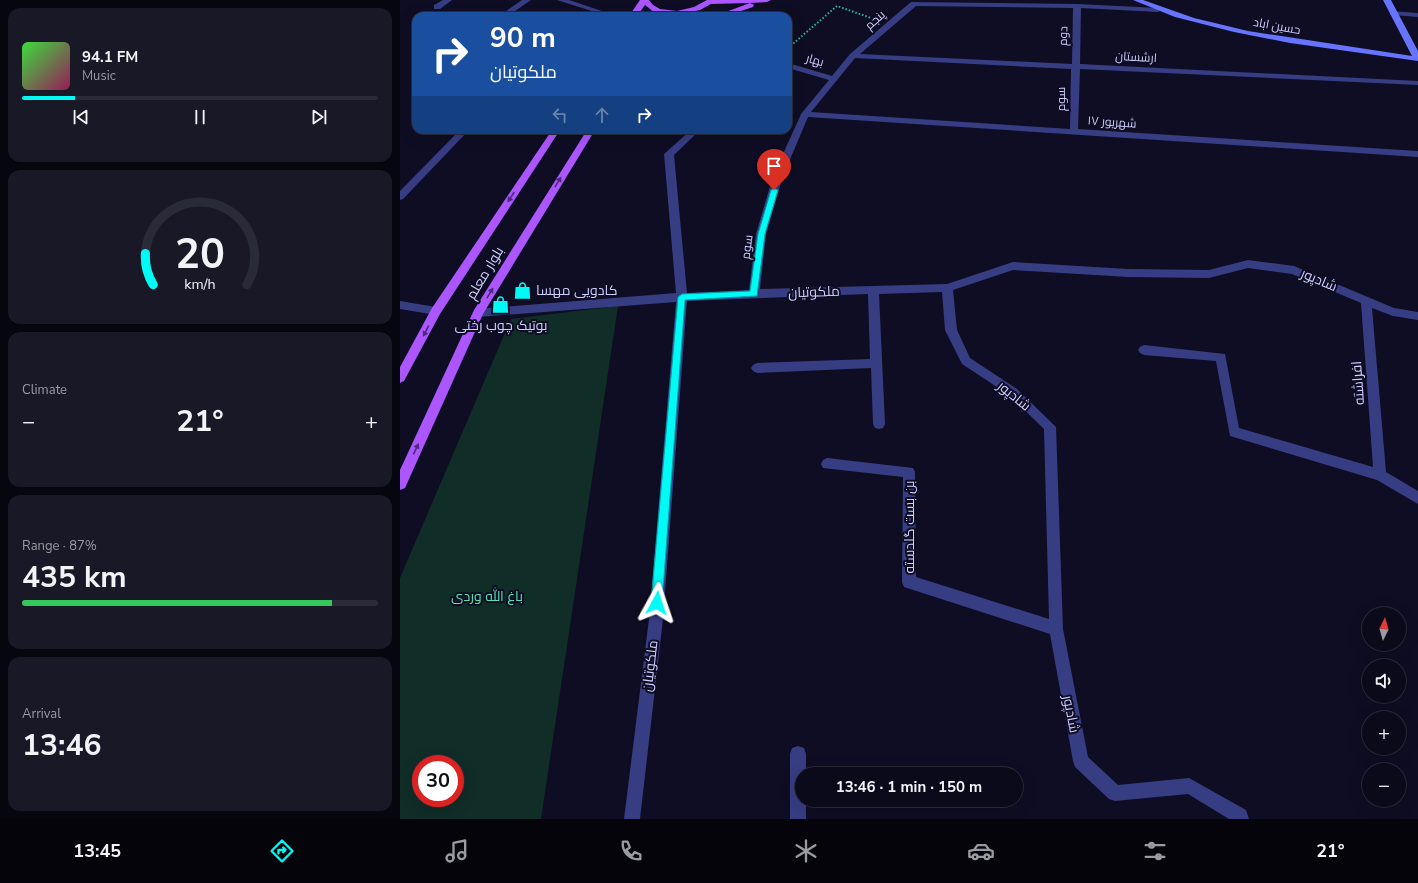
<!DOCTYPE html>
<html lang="en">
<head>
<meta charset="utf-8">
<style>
  body { margin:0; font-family:"Nunito Sans",Cairo,sans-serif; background:#181827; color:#f1f3f6; height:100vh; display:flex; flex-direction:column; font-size:15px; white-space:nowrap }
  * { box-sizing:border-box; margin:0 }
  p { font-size:13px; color:#999aa2 }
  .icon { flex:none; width:22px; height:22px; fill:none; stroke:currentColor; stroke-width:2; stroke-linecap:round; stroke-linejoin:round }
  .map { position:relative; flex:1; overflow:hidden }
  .details { display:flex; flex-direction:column; gap:8px; padding:8px; background:#06060e; width:400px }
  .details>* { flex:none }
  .top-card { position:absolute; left:12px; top:12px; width:380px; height:122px; border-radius:12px; box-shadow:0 4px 16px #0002,0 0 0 1px #2a2b39; background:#1a4fa0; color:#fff; overflow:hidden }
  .needle { width:26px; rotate:5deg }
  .buttons { position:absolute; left:962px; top:607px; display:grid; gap:8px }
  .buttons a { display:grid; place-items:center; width:44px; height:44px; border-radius:50%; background:#0a0a1a; box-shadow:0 4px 16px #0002,0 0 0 1px #2a2b39; font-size:20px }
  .speed { position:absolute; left:12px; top:755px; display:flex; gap:8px; font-size:20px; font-weight:700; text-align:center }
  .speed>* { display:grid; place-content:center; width:52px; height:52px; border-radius:50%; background:#0a0a1a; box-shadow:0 4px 16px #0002,0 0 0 1px #2a2b39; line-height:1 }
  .speed .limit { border:6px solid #d22; background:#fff; color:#111 }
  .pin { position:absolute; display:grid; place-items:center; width:34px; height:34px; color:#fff; margin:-41px -17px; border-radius:50% 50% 50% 0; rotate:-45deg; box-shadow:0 0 4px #0007 }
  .pin .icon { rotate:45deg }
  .me { position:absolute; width:44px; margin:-22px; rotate:5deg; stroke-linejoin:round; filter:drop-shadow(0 0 3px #0008) }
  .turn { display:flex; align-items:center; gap:14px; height:84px; padding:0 12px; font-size:18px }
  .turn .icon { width:52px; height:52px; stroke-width:2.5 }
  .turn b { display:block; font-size:28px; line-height:34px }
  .lanes { display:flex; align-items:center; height:38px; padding:0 12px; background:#0003; justify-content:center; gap:20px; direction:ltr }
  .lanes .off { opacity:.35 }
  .big { font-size:30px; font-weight:700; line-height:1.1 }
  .details .tile { flex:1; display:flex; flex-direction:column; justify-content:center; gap:6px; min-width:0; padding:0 14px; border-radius:12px; background:#181827 }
  .details .dial { align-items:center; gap:0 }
  .dial svg { height:104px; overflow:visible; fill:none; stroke:#2a2b39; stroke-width:7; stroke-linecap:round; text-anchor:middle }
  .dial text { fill:#f1f3f6; stroke:none }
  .song { display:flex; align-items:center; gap:12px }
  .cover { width:48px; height:48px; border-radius:6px; background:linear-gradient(135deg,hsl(120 70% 55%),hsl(330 70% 35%)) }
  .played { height:4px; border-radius:2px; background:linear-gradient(90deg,#00faf5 15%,#2a2b39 15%) }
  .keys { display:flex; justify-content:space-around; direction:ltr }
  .heat { display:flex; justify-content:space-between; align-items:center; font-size:22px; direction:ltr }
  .charge { height:6px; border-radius:3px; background:linear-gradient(90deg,#34c759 87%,#2a2b39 0) }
  .trip { position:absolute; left:395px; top:767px; width:228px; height:40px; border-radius:20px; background:#0a0a1a; box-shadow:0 4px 16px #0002,0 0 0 1px #2a2b39; font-weight:700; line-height:40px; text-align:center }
  .tab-bar { display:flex; height:64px; justify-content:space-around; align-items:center; background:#04040a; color:#999aa2 }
  .tab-bar .icon { width:28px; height:28px }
  .tab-bar .on { color:#00faf5 }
  .tab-bar b { font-size:18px; color:#f1f3f6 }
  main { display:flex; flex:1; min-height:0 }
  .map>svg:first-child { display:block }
  .green { fill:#102d28; fill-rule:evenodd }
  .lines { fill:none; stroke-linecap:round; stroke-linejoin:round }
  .path { stroke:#2ab79e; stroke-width:2; stroke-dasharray:1.5 2; stroke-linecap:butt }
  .street { fill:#373d83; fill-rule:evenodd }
  .secondary { fill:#6674ff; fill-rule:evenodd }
  .primary { fill:#ab56ff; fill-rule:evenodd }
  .oneway { fill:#4d2a7b }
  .route { fill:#00faf5; stroke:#00a29f }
  .labels { text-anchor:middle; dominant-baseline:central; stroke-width:4; stroke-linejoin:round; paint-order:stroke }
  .far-street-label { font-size:12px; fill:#cfcfff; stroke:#0e0d23 }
  .street-label { font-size:14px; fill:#cfcfff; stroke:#0e0d23 }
  .poi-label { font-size:14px; fill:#cfcfff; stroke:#0e0d23; text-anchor:start }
  .park-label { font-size:14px; fill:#57e3af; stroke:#0e0d23 }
</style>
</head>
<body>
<main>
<section class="details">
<div class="tile">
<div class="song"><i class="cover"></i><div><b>94.1 FM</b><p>Music</p></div></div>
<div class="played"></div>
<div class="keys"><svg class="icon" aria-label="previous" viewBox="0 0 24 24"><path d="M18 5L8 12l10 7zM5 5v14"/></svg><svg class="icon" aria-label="pause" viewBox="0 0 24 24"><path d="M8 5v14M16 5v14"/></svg><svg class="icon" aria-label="next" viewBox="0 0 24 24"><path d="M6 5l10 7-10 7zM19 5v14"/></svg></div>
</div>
<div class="tile dial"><svg viewBox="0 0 100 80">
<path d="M14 69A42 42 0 1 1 86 69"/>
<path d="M14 69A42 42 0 0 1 8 45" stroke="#00faf5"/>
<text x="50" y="56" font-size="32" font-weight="700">20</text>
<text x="50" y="72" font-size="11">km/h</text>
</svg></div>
<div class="tile"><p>Climate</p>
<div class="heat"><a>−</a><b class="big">21°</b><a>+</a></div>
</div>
<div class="tile"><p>Range · 87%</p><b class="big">435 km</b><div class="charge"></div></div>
<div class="tile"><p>Arrival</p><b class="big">13:46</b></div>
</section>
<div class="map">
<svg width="1018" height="819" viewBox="0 0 1018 819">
  <rect width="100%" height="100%" fill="#0e0d23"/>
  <path class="green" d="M218 306 141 819H0V578L111 319ZM21 764H55V798H21Z"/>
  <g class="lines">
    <polyline class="path" points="388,48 437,6 471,18"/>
    <g class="street">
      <polygon points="43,0 52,0 40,9 34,9 34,5"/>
      <polygon points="122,0 131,0 108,16 99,16"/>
      <polygon points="157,0 169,0 202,11 198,13"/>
      <path d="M511 2 677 4 758 8 762 10 758 12 681 8 680 64 1018 81V85L680 69 678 129 1018 151V157L408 117 383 176 366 234 360 289 547 284 613 262 728 269 809 270 848 260 894 266 994 308 1018 312V320L993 316 972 308 986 472 1018 491V504L977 480 830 436 816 361 744 355 740 353 738 350 740 347 744 345 825 354 839 428 973 467 961 303 892 274 848 268 809 278 728 277 613 270 553 290 557 330 570 358 617 389 656 427 663 629 688 757 718 785 789 778 846 810 849 819H829L788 794 715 801 709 799 675 767 673 761 650 634 504 587 502 582 503 477 423 468 421 464 423 460 427 458 513 468 515 472 516 577 649 619 644 429 609 395 562 364 545 330 542 292 479 294 485 424 483 428 479 429 475 428 473 424 471 368 357 373 353 371 351 368 353 365 357 363 470 359 468 294 287 301 263 619 240 819H224L249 619 276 302 78 317 73 313 78 309 276 293 264 154 291 130H300L274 155 287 293 349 290 356 234 373 176 401 114 429 80 388 68V63L432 76 450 54ZM516 6 673 8 672 64 460 54ZM455 58 671 69 670 129 411 112Z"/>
      <polygon points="990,11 1018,13 1018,17 993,15 990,15"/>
      <polygon points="60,130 69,130 3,199 0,200 0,191"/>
      <polygon points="0,301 36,307 41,311 36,315 0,309"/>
      <polygon points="398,746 404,748 406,754 406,774 402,774 402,800 406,800 406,819 390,819 390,754 392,748"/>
    </g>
    <polygon class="secondary" points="733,0 743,0 794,18 848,31 1012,56 983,0 991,0 1018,51 1018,61 890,43 834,32 775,17"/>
    <g class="primary">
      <polygon points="240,0 249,0 253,5 260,9 277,11 294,7 307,0 371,0 367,2 350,3 354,5 353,7 326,16 315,16 350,3 311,4 300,10 277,15 255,13 245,5 237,16 229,16"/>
      <polygon points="152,130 160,130 40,314 4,381 0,383 0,367 32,308"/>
      <polygon points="187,130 195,130 83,314 5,488 0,490 0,470 74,310"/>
    </g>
  </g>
  <defs><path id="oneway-solid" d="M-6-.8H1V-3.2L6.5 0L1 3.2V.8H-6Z"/></defs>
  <g class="oneway">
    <use href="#oneway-solid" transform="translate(158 182) rotate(-59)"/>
    <use href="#oneway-solid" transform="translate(111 197) rotate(123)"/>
    <use href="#oneway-solid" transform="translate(90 293) rotate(-59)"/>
    <use href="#oneway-solid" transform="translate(26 331) rotate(118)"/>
    <use href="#oneway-solid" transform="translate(16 449) rotate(-65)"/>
  </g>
  <polygon class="route" points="374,188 378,190 365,234 357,296 285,300 262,603 261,607 257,609 253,607 251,603 278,297 282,294 350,291 358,234 371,190"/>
  <defs>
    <symbol id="shop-bare" viewBox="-9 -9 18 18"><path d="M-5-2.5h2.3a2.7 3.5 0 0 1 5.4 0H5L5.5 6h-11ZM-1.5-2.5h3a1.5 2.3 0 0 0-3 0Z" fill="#00faf5" stroke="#0e0d23" stroke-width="2.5" paint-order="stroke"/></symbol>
  </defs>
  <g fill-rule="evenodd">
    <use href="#shop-bare" x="110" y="278" width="25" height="25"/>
    <use href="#shop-bare" x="88" y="292" width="25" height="25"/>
  </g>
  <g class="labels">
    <g class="far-street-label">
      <text transform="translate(475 20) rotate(-42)">پنجم</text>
      <text transform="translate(877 26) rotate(10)">حسین اباد</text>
      <text transform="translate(663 36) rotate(-88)">دوم</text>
      <text transform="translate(736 57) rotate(3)">ارشستان</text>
      <text transform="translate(415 60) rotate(16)">بهار</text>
      <text transform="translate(661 99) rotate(-90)">سوم</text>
      <text transform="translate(712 122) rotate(4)">۱۷ شهریور</text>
      <text transform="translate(347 247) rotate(-82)">سوم</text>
    </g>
    <g class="street-label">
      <text transform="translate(85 273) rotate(-59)">بلوار معلم</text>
      <text transform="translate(919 280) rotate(23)">شادپور</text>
      <text transform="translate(414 292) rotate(-2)">ملکوتیان</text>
      <text transform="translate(958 383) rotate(-94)">افراشته</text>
      <text transform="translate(614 396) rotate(39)">شادپور</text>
      <text transform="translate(509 527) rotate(-90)">بن بست گلدسته</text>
      <text transform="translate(250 666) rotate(-83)">ملکوتیان</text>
      <text transform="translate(671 714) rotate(79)">شادپور</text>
    </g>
    <g class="poi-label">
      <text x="136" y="290">کادویی مهسا</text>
      <text x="101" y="325" text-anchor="middle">بوتیک چوب رختی</text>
    </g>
    <g class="park-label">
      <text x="87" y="596">باغ الله وردی</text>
    </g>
  </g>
</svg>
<div class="buttons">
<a><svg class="needle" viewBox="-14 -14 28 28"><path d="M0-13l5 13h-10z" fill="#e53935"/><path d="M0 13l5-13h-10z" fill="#999aa2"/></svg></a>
<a><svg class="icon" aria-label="sound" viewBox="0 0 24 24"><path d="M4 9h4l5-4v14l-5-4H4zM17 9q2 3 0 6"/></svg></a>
<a>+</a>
<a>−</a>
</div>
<div class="speed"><div class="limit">30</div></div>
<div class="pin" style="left:374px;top:190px;background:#d93025"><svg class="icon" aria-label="arrive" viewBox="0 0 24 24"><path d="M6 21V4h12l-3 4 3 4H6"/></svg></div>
<svg class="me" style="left:257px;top:603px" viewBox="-20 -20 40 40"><path d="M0-17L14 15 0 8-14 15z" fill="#00faf5" stroke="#fff" stroke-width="4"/></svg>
<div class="trip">13:46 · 1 min · 150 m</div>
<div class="top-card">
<div class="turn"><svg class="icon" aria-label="right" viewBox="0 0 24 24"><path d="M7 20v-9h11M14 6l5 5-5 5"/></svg><div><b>90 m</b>ملکوتیان</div></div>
<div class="lanes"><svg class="icon off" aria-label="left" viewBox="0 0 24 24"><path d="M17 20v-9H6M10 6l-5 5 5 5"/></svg><svg class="icon off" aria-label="ahead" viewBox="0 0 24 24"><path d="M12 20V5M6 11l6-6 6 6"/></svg><svg class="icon" aria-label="right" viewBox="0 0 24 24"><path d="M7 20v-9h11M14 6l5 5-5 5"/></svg></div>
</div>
</div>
</main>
<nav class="tab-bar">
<b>13:45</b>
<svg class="icon on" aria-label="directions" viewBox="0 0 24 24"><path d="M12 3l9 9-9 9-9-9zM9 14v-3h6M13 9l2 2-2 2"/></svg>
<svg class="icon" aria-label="music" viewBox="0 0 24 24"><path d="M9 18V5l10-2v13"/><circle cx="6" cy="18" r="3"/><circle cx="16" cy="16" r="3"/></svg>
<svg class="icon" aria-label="phone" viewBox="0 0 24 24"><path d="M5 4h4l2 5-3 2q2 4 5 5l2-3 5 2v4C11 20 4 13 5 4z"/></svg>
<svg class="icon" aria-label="climate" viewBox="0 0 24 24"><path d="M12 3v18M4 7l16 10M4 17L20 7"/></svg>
<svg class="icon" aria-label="car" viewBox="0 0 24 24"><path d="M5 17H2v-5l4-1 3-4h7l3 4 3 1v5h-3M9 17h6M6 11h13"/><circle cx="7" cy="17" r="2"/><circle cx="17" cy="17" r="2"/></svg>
<svg class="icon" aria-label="filters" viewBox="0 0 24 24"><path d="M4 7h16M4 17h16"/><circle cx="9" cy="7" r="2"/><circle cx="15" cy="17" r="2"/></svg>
<b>21°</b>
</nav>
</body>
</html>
